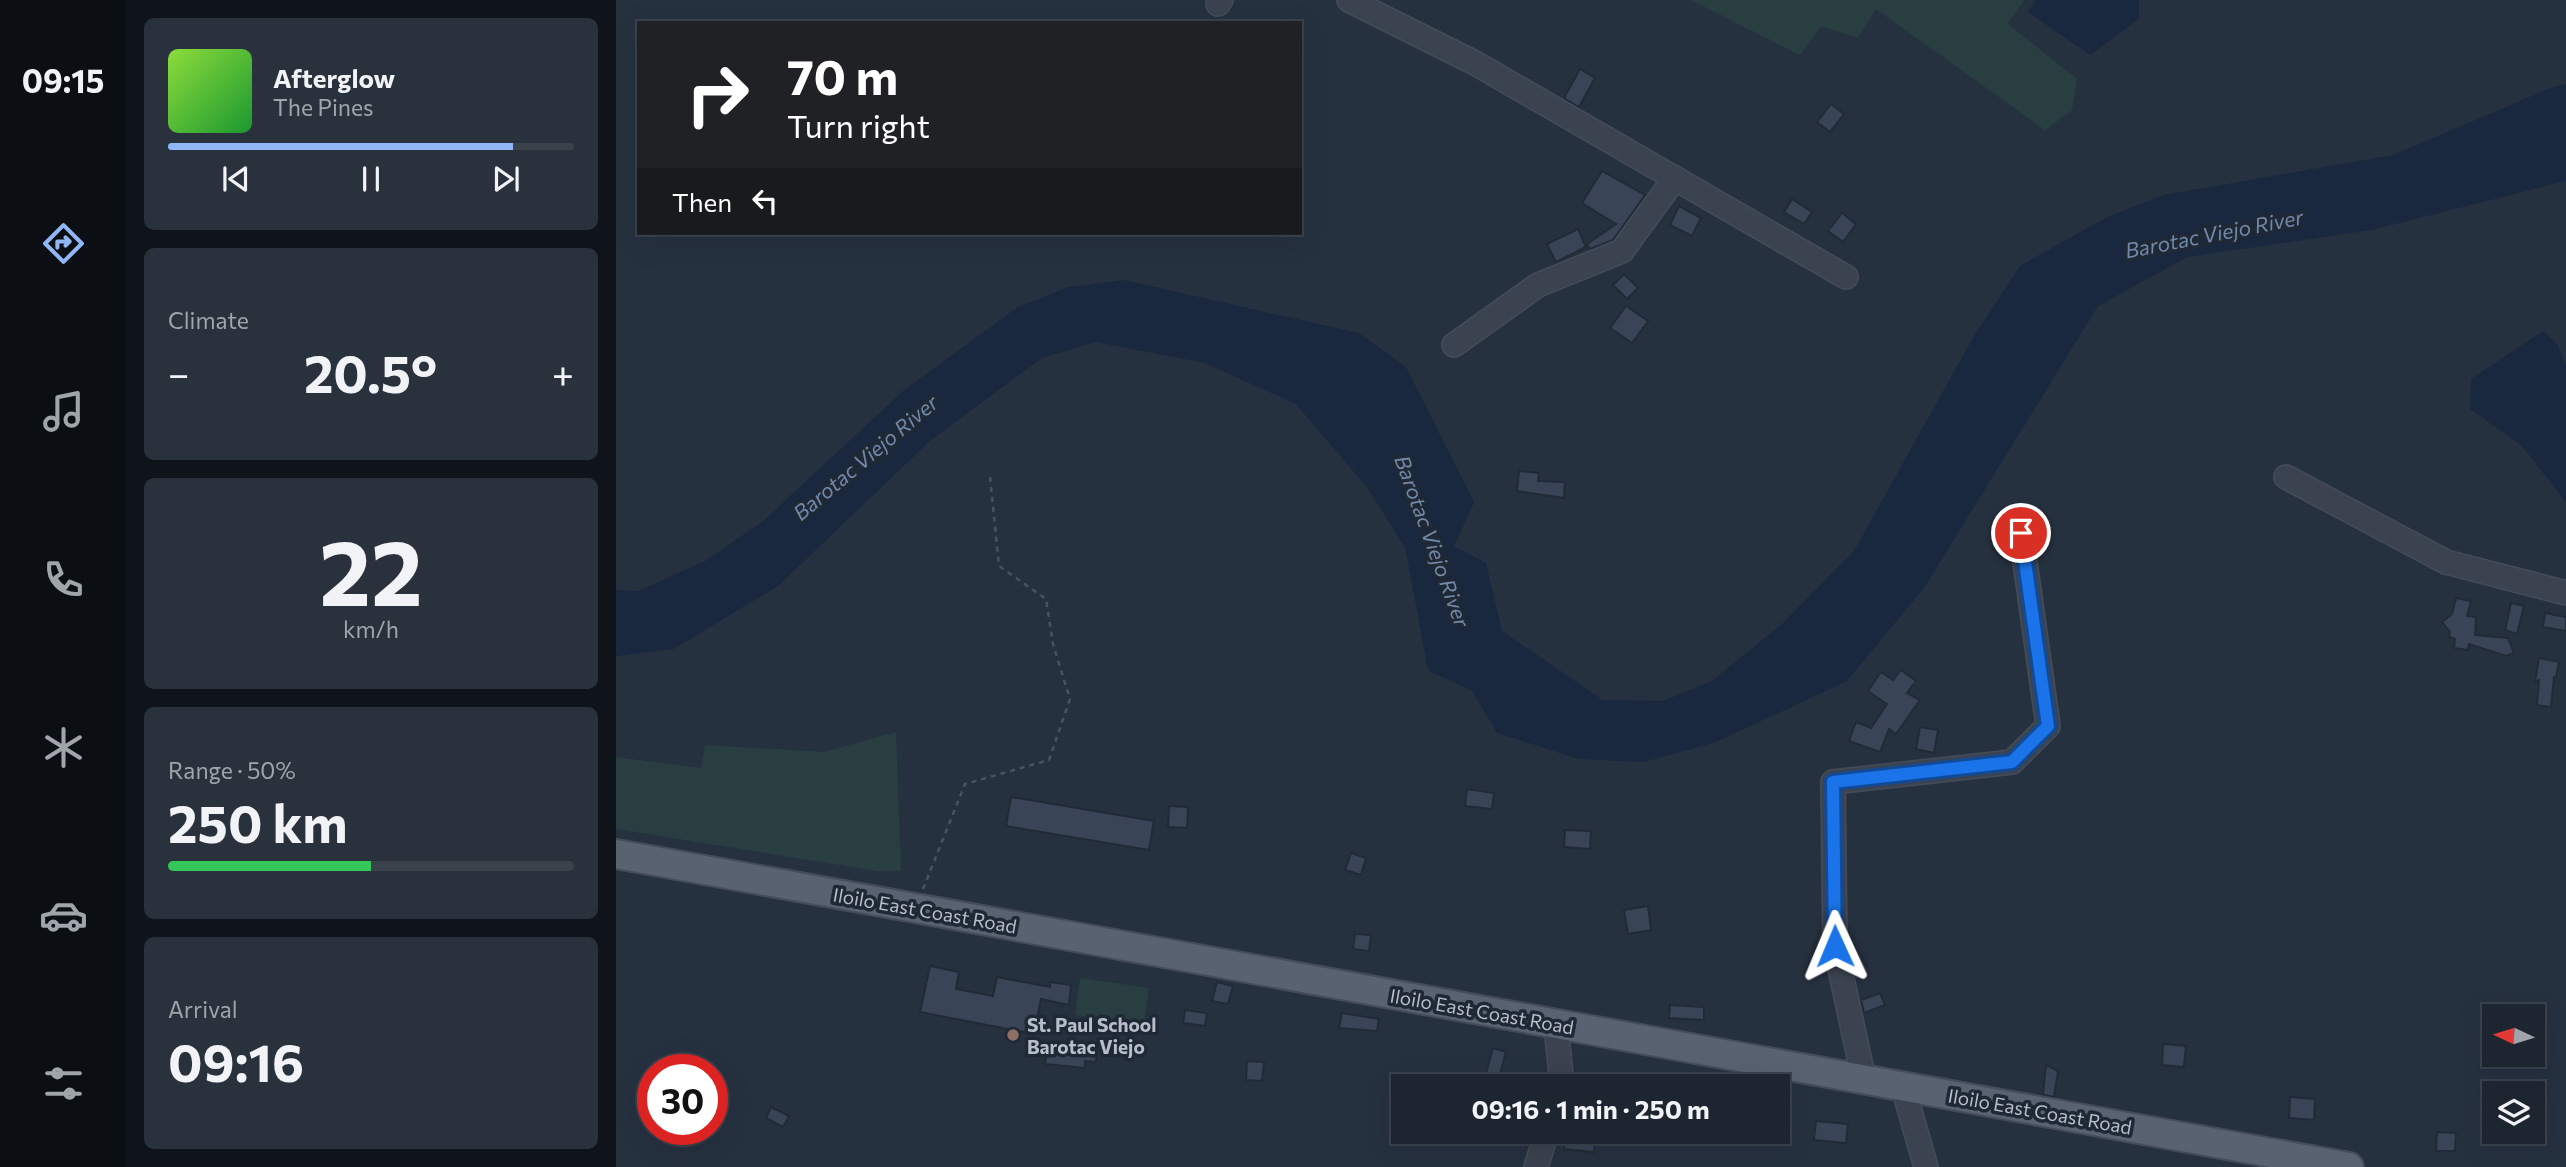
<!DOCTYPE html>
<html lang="en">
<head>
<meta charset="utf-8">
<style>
  body { margin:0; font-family:Commissioner,sans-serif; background:#29313c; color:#f1f3f6; height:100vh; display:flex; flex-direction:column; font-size:26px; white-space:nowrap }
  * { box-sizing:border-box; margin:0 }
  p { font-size:23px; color:#a0a5ab }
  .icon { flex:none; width:38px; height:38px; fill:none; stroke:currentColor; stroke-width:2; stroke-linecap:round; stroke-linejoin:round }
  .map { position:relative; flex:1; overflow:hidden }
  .drawer { display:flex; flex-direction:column; gap:18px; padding:18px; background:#0f141a; width:490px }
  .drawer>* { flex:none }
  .guide { position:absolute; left:21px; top:21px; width:665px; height:214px; border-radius:0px; box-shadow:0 7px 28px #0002,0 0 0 2px #3a424c; background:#202124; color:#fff; overflow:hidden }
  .needle { width:46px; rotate:274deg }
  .fabs { position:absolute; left:1866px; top:1004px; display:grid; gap:14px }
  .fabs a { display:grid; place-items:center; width:63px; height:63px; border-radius:0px; background:#1c2530; box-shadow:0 7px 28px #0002,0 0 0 2px #3a424c; font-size:35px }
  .speed { position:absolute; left:21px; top:1054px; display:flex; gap:14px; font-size:35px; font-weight:700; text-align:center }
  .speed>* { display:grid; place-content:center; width:91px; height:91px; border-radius:50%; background:#1c2530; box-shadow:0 7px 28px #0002,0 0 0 2px #3a424c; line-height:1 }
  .speed .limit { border:10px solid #d22; background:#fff; color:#111 }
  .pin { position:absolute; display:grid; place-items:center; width:60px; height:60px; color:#fff; margin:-30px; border:4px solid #fff; border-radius:50%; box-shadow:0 2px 7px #0007 }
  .me { position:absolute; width:77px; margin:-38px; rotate:359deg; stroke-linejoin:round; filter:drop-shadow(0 0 5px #0008) }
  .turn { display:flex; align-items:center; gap:24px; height:147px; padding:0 35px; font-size:32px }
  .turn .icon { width:91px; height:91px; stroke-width:2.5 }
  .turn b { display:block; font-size:49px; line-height:60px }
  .then { display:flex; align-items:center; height:66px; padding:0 35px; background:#0003; gap:14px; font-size:26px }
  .big { font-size:52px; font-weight:700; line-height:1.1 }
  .drawer .widget { flex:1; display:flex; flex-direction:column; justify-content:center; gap:10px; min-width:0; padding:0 24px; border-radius:10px; background:#29313c }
  .drawer .dial { align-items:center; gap:0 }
  .dial b { font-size:91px; line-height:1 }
  .song { display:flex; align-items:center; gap:21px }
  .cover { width:84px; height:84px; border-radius:10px; background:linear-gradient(135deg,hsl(90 70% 55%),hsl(130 70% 35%)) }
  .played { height:7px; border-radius:4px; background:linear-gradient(90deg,#91b6f6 85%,#3a424c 85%) }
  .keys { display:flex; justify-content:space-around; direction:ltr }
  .heat { display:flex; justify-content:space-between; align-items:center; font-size:38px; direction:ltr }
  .charge { height:10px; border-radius:5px; background:linear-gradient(90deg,#34c759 50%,#3a424c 0) }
  .trip { position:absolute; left:775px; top:1074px; width:399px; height:70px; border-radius:0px; background:#1c2530; box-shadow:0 7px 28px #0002,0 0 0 2px #3a424c; font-weight:700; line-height:70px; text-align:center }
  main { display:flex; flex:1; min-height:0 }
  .tab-bar { display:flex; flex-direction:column; width:126px; justify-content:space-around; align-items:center; background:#0b0f13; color:#a0a5ab }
  .tab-bar .icon { width:49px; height:49px }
  .tab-bar .active { color:#91b6f6 }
  .tab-bar b { font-size:32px; color:#f1f3f6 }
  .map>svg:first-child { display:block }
  .green { fill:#283e41 }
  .water { fill:#19283e }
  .building { fill:#394556; stroke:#212a37; stroke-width:2 }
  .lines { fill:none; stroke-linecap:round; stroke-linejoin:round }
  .minor-casing { stroke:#444c59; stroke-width:26 }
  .major-casing { stroke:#444c59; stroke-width:32 }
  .path { stroke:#425759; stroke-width:2.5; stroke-dasharray:5 5; stroke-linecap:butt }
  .minor { stroke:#3b4350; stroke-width:23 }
  .major { stroke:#596270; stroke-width:28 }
  .route-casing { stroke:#114b97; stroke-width:18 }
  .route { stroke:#1a73e8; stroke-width:12 }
  .education-dot { fill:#8d6e63; stroke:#1f2835; stroke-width:2.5 }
  .labels { text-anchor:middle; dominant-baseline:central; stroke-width:7; stroke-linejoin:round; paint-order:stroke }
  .street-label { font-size:19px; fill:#b7beca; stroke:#1f2835 }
  .poi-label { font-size:19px; font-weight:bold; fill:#b7beca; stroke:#1f2835; text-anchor:start }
  .water-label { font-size:21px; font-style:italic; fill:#7188a8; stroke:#1f2835 }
</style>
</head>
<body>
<main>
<nav class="tab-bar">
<b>09:15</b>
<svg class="icon active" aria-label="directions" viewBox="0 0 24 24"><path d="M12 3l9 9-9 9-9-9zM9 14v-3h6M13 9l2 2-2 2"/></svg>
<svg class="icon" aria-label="music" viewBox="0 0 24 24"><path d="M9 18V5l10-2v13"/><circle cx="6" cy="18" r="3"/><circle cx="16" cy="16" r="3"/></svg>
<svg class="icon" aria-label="phone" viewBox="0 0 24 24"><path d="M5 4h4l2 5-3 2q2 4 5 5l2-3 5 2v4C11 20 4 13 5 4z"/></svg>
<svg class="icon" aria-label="climate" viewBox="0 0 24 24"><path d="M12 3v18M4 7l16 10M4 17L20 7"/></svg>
<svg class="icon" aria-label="car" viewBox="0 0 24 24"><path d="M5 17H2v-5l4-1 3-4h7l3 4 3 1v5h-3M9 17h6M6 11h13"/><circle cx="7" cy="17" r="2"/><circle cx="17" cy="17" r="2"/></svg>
<svg class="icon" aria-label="filters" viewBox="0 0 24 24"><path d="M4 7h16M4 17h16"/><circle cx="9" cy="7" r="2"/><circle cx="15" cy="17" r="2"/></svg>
</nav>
<section class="drawer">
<div class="widget">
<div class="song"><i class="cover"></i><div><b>Afterglow</b><p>The Pines</p></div></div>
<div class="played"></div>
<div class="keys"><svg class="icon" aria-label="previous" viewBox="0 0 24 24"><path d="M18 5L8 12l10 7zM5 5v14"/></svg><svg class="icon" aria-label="pause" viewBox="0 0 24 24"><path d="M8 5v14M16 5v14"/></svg><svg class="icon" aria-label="next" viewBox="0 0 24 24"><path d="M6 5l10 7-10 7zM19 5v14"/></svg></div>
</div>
<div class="widget"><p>Climate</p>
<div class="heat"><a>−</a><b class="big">20.5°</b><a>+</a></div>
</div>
<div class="widget dial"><b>22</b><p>km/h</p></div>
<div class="widget"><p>Range · 50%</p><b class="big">250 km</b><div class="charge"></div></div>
<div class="widget"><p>Arrival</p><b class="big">09:16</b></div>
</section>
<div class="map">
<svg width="1950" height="1167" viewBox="0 0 1950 1167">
  <rect width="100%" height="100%" fill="#263140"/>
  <g class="green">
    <polygon points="1075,0 1408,0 1392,24 1461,79 1456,110 1429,130 1260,9 1242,38 1205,26 1184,55"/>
    <polygon points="280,732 285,871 261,871 0,829 0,757 85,768 89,745 208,752"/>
    <polygon points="464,978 533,988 528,1025 459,1015"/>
  </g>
  <g class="water">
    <polygon points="1420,0 1523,0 1523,19 1474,55 1412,12"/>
    <polygon points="1950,84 1950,181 1756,230 1571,257 1482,306 1308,588 1231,681 1100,742 1028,762 963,759 881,733 856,691 812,670 789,547 750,486 680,404 589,363 480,342 426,358 315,440 162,586 58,649 0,656 0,590 22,591 89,561 146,522 287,391 402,307 452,287 508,280 743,333 790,367 858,502 838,546 870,563 886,631 987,700 1047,701 1096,681 1167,623 1238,551 1358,336 1404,266 1491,217 1548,195 1777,155 1937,87"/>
    <polygon points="1927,331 1941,344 1950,366 1950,502 1906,446 1854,409 1855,379"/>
  </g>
  <g class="building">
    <polygon points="964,69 979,78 963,107 948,98"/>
    <polygon points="1215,104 1228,114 1214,132 1201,122"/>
    <polygon points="986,171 1029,195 997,240 974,249 971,244 1000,224 966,203"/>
    <polygon points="1176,199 1196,212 1188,224 1168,212"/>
    <polygon points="1063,206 1085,218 1076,236 1054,225"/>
    <polygon points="1226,213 1240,224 1227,242 1212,231"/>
    <polygon points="962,229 970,247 940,262 931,244"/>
    <polygon points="1008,274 1022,288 1011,299 997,285"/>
    <polygon points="1010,306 1032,321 1016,343 994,328"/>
    <polygon points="903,471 923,473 922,481 949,482 948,498 901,491"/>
    <polygon points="1840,598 1855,601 1851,616 1860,617 1859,635 1892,638 1898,653 1890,656 1853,644 1852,650 1838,648 1839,639 1833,637 1834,632 1826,622 1836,614"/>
    <polygon points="1895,603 1908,606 1901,634 1889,630"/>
    <polygon points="1929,613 1950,617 1950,631 1927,627"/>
    <polygon points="1923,658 1943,662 1940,677 1938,677 1935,707 1921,705 1923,680 1919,682"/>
    <polygon points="1285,670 1300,681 1291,693 1304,700 1280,734 1273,729 1264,752 1233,741 1240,722 1255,728 1271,704 1252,691 1265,672 1277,680"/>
    <polygon points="1304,727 1322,730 1318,753 1300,749"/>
    <polygon points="851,789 878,793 876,809 849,806"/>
    <polygon points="395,797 538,821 533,850 390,826"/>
    <polygon points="553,806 572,807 571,828 552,827"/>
    <polygon points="949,830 975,831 974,849 948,847"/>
    <polygon points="735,853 750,858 745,875 729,870"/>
    <polygon points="1032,906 1035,930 1012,934 1008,910"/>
    <polygon points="739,934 755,935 753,951 737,949"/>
    <polygon points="314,966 343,972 340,989 377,996 381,977 434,987 434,982 455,985 453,1005 425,999 418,1034 304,1012"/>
    <polygon points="601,982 617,986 612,1004 596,1001"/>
    <polygon points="1264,993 1269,1005 1248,1013 1245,1000"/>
    <polygon points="1054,1005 1088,1007 1088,1020 1053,1018"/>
    <polygon points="569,1010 591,1013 589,1026 567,1023"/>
    <polygon points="726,1013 763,1019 761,1031 723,1028"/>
    <polygon points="1547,1044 1570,1046 1568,1067 1546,1065"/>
    <polygon points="431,1047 481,1051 480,1062 469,1061 469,1068 429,1064"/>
    <polygon points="877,1048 890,1052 884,1074 895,1076 892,1087 866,1087"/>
    <polygon points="631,1061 648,1062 646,1081 630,1080"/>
    <polygon points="1430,1065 1442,1071 1438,1097 1427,1095"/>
    <polygon points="1674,1097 1699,1099 1698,1120 1673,1118"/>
    <polygon points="155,1107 173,1116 167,1127 150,1118"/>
    <polygon points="1200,1121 1232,1124 1230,1143 1198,1140"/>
    <polygon points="950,1132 979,1132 978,1152 948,1149"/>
    <polygon points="1821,1132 1840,1133 1839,1151 1820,1151"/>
  </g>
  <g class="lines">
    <defs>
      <g id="minor">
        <polyline points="733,0 859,63 1230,277"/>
        <polyline points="602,4 605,0"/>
        <polyline points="838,345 922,285 1006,251 1059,178"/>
        <polyline points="1670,477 1830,562 1950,593"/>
        <polyline points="940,1024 946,1087"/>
        <polyline points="1248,1080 1219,946 1217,782 1396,762 1432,726 1405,533"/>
        <polyline points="1287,1087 1310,1167"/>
        <polyline points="920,1167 931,1132"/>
      </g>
      <polyline id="major" points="0,854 1733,1167"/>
    </defs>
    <use href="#minor" class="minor-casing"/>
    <use href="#major" class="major-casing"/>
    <polyline class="path" points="307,889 349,784 433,760 454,699 437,644 430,599 383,566 374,477"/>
    <use href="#minor" class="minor"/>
    <use href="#major" class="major"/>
  </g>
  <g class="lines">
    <defs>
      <polyline id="route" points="1219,946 1217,782 1396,762 1432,726 1405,533"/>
    </defs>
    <use href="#route" class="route-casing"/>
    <use href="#route" class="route"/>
  </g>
  <circle class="education-dot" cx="397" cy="1035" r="7"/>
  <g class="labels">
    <g class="street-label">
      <text transform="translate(309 910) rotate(10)">Iloilo East Coast Road</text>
      <text transform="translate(866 1011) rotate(10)">Iloilo East Coast Road</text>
      <text transform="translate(1424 1111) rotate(10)">Iloilo East Coast Road</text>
    </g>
    <g class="poi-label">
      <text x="411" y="1024">St. Paul School<tspan x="411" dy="22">Barotac Viejo</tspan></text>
    </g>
    <g class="water-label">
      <text transform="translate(1598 233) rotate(-11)">Barotac Viejo River</text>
      <text transform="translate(249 457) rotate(-40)">Barotac Viejo River</text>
      <text transform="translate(817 541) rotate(70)">Barotac Viejo River</text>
    </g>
  </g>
</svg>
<div class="fabs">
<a><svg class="needle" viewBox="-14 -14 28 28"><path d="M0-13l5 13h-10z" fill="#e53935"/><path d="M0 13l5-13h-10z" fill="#a0a5ab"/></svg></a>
<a><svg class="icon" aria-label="layers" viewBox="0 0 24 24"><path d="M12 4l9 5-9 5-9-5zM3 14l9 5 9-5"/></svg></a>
</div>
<div class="speed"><div class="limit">30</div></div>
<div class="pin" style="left:1405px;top:533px;background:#d93025"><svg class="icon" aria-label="arrive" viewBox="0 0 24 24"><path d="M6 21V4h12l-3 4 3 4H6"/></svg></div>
<svg class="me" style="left:1219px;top:946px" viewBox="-20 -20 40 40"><path d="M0-17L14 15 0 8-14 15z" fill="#1a73e8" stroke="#fff" stroke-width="4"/></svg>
<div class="trip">09:16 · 1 min · 250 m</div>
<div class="guide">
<div class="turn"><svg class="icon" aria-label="right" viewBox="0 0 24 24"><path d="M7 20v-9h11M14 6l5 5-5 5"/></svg><div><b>70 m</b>Turn right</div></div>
<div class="then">Then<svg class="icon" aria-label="left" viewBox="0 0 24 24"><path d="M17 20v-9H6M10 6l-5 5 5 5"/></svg></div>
</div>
</div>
</main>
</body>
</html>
